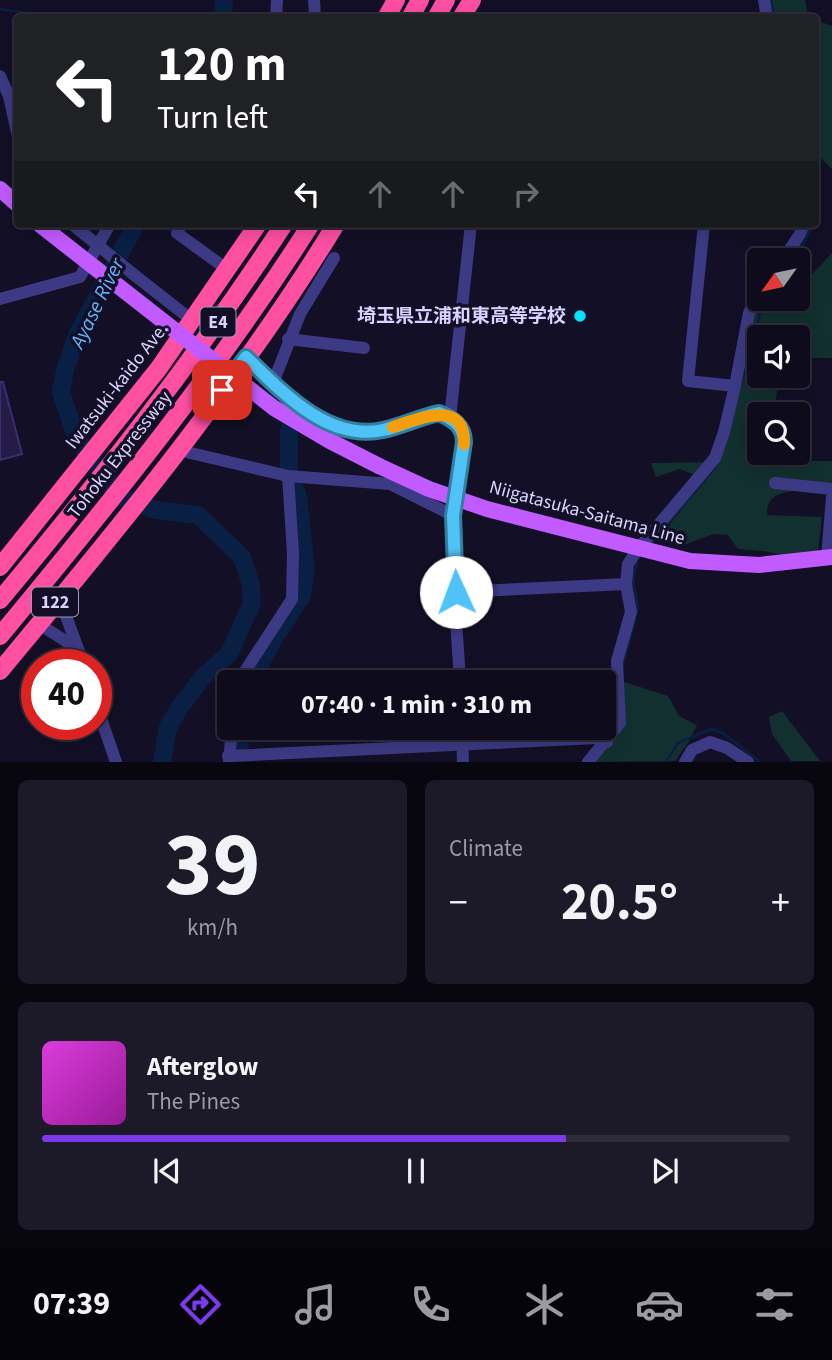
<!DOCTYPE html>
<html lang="en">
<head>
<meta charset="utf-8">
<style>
  body { margin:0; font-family:"Source Sans 3","Noto Sans JP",sans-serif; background:#1c1929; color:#f1f3f6; height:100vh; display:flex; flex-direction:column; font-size:26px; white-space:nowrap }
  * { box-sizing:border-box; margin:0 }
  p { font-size:23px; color:#9b9ba3 }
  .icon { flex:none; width:38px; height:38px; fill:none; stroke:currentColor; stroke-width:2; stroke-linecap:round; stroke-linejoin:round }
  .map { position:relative; height:762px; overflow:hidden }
  .sheet { display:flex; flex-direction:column; gap:18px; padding:18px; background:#08060f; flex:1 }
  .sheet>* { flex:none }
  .hud { position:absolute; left:14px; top:14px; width:805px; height:214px; border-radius:7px; box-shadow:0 4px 18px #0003,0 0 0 2px #2e2b3b; background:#202124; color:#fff; overflow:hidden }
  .needle { width:46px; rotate:237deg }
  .controls { position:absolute; left:747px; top:248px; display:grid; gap:14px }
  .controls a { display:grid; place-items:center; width:63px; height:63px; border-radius:7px; background:#0e0b1c; box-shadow:0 4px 18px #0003,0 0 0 2px #2e2b3b; font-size:35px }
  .speed { position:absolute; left:21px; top:649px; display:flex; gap:14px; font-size:35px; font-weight:700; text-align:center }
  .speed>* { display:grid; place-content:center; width:91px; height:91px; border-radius:50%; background:#0e0b1c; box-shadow:0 4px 18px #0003,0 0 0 2px #2e2b3b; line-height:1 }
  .speed .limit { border:10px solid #d22; background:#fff; color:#111 }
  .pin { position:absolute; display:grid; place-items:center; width:60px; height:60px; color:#fff; margin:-30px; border-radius:14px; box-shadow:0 4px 10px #0006 }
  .me { position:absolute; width:77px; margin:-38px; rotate:358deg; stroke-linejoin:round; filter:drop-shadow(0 0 5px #0008) }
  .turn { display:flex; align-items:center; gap:24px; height:147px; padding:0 28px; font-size:32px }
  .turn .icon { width:91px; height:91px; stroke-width:2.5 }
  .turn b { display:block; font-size:49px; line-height:60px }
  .lanes { display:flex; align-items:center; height:66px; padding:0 28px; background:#0003; justify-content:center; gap:35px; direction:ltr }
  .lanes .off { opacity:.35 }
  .big { font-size:52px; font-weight:700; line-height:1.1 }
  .sheet .widget { flex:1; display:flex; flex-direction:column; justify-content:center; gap:10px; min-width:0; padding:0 24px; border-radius:10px; background:#1c1929 }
  .sheet .dial { align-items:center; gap:0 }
  .dial b { font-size:91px; line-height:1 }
  .song { display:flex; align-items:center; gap:21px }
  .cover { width:84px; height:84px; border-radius:10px; background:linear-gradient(135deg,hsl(300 70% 55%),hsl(300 70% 35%)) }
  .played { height:7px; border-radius:4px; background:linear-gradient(90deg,#7c3aed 70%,#2e2b3b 70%) }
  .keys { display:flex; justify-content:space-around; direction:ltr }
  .heat { display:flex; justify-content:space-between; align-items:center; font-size:38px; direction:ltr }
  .sheet .tiles { flex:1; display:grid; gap:18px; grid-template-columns:1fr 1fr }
  .widget:last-child { grid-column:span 2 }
  .trip { position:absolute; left:217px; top:670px; width:399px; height:70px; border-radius:7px; background:#0e0b1c; box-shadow:0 4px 18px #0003,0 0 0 2px #2e2b3b; font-weight:700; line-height:70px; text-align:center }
  .menu { display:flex; height:112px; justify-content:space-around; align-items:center; background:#06040b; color:#9b9ba3 }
  .menu .icon { width:49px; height:49px }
  .menu .on { color:#7c3aed }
  .menu b { font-size:32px; color:#f1f3f6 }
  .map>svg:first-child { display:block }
  .green { fill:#12302f }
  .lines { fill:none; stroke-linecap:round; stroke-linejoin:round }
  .stream { stroke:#0a1f44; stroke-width:2.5 }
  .river { stroke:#0a1f44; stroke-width:18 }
  .building { fill:#241b47; stroke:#3b2d73; stroke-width:2 }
  .minor { stroke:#3d3a85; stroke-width:12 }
  .major { stroke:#c25bff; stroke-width:16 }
  .highway { stroke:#ff4fa3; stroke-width:18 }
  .minor-bridge { stroke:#3d3a85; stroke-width:12 }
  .major-bridge { stroke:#c25bff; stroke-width:16 }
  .route-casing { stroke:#337fa1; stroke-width:18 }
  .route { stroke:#4fc3f7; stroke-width:12 }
  .slow { stroke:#f59e0b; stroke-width:12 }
  .poi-dot { fill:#00e5ff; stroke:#130f26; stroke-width:2.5 }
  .labels { text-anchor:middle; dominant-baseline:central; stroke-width:7; stroke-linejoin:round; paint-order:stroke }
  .shield { fill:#130f26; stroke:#9e99be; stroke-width:2 }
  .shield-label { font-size:18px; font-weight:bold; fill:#d9d4ff }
  .poi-label { font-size:19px; font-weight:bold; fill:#d9d4ff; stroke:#130f26; text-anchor:end }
  .street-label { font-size:19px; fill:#d9d4ff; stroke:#130f26 }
  .water-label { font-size:21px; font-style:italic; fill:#62b6ff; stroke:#130f26 }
</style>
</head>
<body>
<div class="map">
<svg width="832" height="762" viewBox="0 0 832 762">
  <rect width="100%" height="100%" fill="#130f26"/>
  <g class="green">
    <polygon points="761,0 805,0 808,17 763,17"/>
    <polygon points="816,20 832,26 832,169 816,153"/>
    <path d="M832 253V358H805L798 362V338H760V376H780L773 415H760V453H793L797 461H832V493C812 492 766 482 767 515L822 517 818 551 794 557 763 551 738 549 728 535 713 534 684 545 659 541 702 478 680 469 656 477 651 463 708 462 747 344 750 292 759 287 760 299H798V289Z"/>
    <polygon points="621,681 668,696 679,716 697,725 690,740 675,761 594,762 622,725"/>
    <polygon points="782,711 820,761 791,761 772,734 769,717"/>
  </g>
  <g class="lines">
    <g class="stream">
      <polyline points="771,0 774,18"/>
      <polyline points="0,9 61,18"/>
      <polyline points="816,167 818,173 816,211"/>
      <polyline points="789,261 804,243 813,224"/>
      <polyline points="741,385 764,299"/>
      <polyline points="650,546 717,465"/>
      <polyline points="636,614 638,608 633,579 637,562"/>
      <polyline points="623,664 635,620"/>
      <polyline points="666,762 678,743 711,729 723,733 760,762"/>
    </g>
    <g class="river">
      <polyline points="223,18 224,0"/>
      <polyline points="136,224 78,333 65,370 61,392 73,428 83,448 121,497 156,510 198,515 242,557 251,585 252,603 229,654 203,677 180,707 168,727 162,762"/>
      <polyline points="251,682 273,640 302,596 306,569 298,497 289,471 289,429"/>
      <polyline points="238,762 242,728"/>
    </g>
  </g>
  <polygon class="building" points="0,382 3,382 22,454 0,460"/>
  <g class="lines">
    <g class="minor">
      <polyline points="314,0 315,18"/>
      <polyline points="764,0 767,18"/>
      <polyline points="276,18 277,0"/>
      <polyline points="0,76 9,96 18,137"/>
      <polyline points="181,224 177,233 228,270"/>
      <polyline points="704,224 688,381 735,386"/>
      <polyline points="782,261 800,234 804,224"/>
      <polyline points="133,274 193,321"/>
      <polyline points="0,299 80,277 110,224"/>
      <polyline points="288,339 364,348"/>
      <path d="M246 357C279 389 313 426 361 432 391 435 447 392 463 432 469 447 459 474 457 490 448 548 457 623 460 682"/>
      <polyline points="273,383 300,314 334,258"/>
      <polyline points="450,418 471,224"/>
      <polyline points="178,450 288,476 390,484 454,516"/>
      <polyline points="775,483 832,489"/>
      <polyline points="827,557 832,497"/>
      <polyline points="456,592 626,584"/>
      <polyline points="59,597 84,665"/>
      <polyline points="39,624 78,649"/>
      <polyline points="238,682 292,599 293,553 288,476"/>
      <polyline points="96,704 116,762"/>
      <polyline points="462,728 463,762"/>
      <polyline points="228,756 597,738 607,742"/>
      <polyline points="229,762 232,728"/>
      <polyline points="588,762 620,723 617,661 631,612 626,584 628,564 638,549 715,458 724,432 735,386 749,313 760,287"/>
      <polyline points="685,762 692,750 710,742 727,748 748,762"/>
    </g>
    <g class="major">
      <polyline points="0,189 18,205"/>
      <polyline points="379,466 429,489 487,509 690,561 759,565 832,557"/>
    </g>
    <g class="highway">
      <polyline points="386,18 396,0"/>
      <polyline points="410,18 420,0"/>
      <polyline points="436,18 446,0"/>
      <polyline points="461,18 472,0"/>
      <polyline points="0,567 159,368 258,224"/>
      <path d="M0 600C101 479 198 356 284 224"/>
      <path d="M0 636C110 503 218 370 311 224"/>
      <path d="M0 671C119 528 239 383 336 224"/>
    </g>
    <polyline class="minor-bridge" points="72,224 133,274"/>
    <polyline class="major-bridge" points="39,224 274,408 330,441 379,466"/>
  </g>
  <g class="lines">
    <defs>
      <path id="route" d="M222 390 246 357C282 392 328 442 383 430 402 426 420 417 439 413 453 419 464 426 464 442L453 516 456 592"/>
    </defs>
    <use href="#route" class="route-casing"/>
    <use href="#route" class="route"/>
    <path class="slow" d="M393 427C417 419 466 398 464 444"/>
  </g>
  <circle class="poi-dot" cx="580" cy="316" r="7"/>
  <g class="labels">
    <g class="shield">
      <rect x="200.5" y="307.5" width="35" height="29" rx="5"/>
      <rect x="32" y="587.5" width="46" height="29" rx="5"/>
    </g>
    <g class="shield-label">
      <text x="218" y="322">E4</text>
      <text x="55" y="602">122</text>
    </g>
    <g class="poi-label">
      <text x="566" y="316">埼玉県立浦和東高等学校</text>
    </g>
    <g class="street-label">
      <text transform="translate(117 386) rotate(-52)">Iwatsuki-kaido Ave.</text>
      <text transform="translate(120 455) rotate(-52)">Tohoku Expressway</text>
      <text transform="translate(587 513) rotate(15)">Niigatasuka-Saitama Line</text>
    </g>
    <g class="water-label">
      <text transform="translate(97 303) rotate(-64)">Ayase River</text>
    </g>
  </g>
</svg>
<div class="controls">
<a><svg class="needle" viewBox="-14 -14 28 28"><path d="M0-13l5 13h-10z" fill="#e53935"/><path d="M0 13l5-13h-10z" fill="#9b9ba3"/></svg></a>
<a><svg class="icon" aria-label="sound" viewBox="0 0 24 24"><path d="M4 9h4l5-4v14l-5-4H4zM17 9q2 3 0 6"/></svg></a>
<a><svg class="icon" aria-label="search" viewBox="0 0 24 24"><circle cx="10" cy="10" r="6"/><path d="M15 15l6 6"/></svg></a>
</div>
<div class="speed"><div class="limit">40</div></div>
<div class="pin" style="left:222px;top:390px;background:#d93025"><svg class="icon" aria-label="arrive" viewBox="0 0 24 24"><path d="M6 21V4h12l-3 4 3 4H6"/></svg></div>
<svg class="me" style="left:456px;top:592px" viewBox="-20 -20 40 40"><circle r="19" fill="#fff"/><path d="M0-13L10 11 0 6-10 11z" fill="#4fc3f7"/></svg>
<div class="trip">07:40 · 1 min · 310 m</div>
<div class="hud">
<div class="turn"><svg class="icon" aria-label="left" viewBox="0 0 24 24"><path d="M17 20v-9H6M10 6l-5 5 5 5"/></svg><div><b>120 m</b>Turn left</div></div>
<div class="lanes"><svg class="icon" aria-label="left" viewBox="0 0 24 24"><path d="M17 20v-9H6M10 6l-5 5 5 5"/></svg><svg class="icon off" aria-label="ahead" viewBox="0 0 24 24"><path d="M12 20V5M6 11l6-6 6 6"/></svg><svg class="icon off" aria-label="ahead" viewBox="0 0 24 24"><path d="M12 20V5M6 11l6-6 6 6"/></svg><svg class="icon off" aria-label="right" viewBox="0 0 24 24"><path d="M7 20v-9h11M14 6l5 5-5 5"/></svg></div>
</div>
</div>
<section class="sheet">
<div class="tiles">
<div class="widget dial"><b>39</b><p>km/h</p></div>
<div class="widget"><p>Climate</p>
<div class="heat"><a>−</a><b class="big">20.5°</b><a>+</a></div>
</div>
<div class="widget">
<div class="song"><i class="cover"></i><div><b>Afterglow</b><p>The Pines</p></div></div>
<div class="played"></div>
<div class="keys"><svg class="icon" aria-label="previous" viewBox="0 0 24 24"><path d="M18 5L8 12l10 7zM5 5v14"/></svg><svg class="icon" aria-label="pause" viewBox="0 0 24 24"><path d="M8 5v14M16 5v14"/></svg><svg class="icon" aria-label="next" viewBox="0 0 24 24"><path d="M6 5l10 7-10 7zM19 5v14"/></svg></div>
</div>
</div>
</section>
<nav class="menu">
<b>07:39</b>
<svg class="icon on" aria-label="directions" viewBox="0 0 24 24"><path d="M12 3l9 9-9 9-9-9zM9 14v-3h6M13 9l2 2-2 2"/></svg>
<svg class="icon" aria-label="music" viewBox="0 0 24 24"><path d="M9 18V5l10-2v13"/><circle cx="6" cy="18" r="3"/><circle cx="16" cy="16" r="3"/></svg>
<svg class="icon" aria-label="phone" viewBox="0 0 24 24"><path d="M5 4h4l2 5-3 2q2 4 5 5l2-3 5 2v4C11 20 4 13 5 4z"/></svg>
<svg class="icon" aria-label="climate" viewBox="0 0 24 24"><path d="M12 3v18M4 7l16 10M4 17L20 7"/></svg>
<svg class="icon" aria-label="car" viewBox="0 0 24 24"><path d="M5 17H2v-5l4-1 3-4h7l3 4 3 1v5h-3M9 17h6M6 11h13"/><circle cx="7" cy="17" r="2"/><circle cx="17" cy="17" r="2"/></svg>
<svg class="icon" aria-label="filters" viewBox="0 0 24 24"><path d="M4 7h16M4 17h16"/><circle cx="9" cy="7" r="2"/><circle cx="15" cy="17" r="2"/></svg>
</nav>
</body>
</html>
